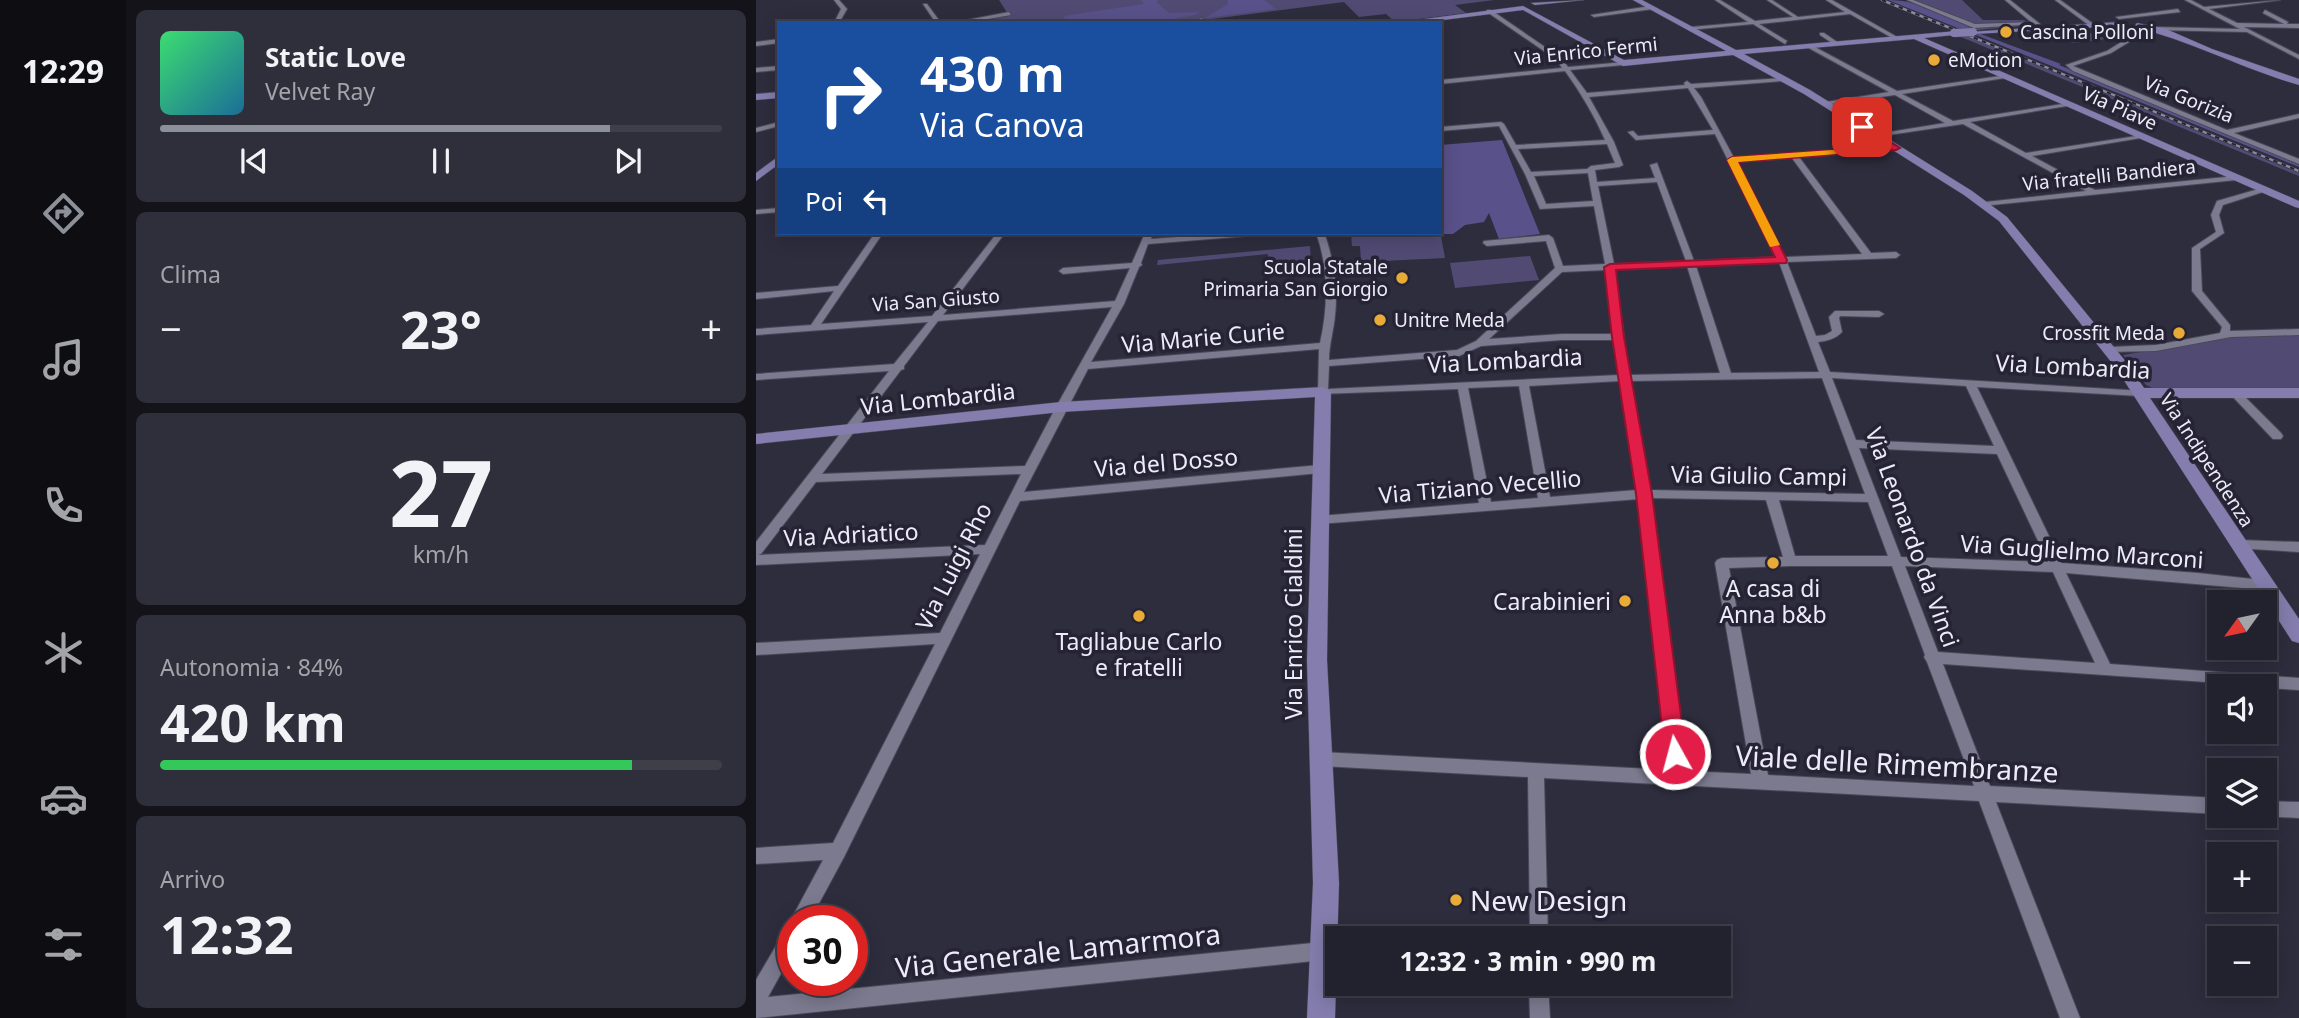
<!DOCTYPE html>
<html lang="it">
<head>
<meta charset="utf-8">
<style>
  body { margin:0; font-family:"Noto Sans",sans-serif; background:#2e2f3a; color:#f1f3f6; height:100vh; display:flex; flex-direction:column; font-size:26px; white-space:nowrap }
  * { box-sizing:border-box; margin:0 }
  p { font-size:23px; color:#a2a4aa }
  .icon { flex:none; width:38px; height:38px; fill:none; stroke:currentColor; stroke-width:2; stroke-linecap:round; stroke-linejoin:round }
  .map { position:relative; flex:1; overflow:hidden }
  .sheet { display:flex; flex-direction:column; gap:10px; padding:10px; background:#131319; width:630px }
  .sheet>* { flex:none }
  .top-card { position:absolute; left:21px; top:21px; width:665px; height:214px; border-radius:0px; box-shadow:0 4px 18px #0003,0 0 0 2px #3f3f4a; background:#1a4fa0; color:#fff; overflow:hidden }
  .needle { width:46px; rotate:237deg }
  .fabs { position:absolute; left:1451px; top:590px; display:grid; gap:14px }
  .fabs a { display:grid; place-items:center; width:70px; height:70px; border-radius:0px; background:#22222e; box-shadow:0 4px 18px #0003,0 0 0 2px #3f3f4a; font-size:35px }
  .speed { position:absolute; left:21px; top:905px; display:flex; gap:14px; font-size:35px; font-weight:700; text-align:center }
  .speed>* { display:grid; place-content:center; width:91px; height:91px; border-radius:50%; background:#22222e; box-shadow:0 4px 18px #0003,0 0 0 2px #3f3f4a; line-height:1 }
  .speed .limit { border:10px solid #d22; background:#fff; color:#111 }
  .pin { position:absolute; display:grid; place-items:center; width:60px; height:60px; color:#fff; margin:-30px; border-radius:14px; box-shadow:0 4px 10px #0006 }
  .me { position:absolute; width:77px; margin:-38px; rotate:353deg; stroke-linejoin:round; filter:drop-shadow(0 0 5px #0008) }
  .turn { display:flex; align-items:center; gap:24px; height:147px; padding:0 28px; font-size:32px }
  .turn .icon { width:91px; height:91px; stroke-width:2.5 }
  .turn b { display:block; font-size:49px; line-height:60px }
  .then { display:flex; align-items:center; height:66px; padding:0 28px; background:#0003; gap:14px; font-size:26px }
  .big { font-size:52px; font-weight:700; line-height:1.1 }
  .sheet .card { flex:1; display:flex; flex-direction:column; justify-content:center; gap:10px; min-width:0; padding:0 24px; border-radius:10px; background:#2e2f3a }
  .sheet .dial { align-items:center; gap:0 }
  .dial b { font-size:91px; line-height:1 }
  .song { display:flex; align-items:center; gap:21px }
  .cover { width:84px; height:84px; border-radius:10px; background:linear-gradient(135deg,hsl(140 70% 55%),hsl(200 70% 35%)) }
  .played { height:7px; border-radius:4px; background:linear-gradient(90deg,#8c9099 80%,#3f3f4a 80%) }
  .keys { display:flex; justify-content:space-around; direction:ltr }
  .heat { display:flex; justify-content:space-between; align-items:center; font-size:38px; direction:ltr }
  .charge { height:10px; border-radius:5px; background:linear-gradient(90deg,#34c759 84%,#3f3f4a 0) }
  .trip { position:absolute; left:569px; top:926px; width:406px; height:70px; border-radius:0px; background:#22222e; box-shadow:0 4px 18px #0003,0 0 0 2px #3f3f4a; font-weight:700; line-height:70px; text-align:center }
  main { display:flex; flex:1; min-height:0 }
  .tab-bar { display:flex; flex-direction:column; width:126px; justify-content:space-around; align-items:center; background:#0e0e12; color:#a2a4aa }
  .tab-bar .icon { width:49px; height:49px }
  .tab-bar .current { color:#8c9099 }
  .tab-bar b { font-size:32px; color:#f1f3f6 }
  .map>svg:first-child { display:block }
  .green { fill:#514b74 }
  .forest { fill:#59518a }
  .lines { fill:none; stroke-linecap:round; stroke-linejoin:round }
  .street-casing { stroke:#4a4857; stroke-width:2 }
  .secondary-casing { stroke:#4a4857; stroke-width:1 }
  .street { fill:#7b7a8f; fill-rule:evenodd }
  .secondary { fill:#847dae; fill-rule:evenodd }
  .rail-casing { stroke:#8a8998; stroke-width:2.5 }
  .rail { stroke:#252334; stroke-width:2; stroke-dasharray:4.5; stroke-linecap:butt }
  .secondary-bridge-casing { stroke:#4a4857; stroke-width:9; stroke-linecap:butt }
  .secondary-bridge { stroke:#847dae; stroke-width:8 }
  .route { fill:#e11d48; stroke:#92132f; stroke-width:2 }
  .slow { fill:#f59e0b }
  .poi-dot { fill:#e8ab37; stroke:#252334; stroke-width:2.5 }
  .labels { text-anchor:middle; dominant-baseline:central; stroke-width:7; stroke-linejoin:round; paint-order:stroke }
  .far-poi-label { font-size:19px; fill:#ecebf7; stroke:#252334; text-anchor:start }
  .far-street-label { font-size:19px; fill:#ecebf7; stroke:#252334 }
  .street-label { font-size:23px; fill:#ecebf7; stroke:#252334 }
  .poi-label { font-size:23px; fill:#ecebf7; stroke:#252334 }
  .near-street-label { font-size:28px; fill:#ecebf7; stroke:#252334 }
  .near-poi-label { font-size:28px; fill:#ecebf7; stroke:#252334; text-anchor:start }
</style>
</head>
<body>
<main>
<nav class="tab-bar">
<b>12:29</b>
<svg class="icon current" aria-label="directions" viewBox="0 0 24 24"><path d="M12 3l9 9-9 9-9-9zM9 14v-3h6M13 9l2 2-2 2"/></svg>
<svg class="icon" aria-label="music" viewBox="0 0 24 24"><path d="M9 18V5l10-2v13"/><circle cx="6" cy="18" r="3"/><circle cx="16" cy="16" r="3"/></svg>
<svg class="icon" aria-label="phone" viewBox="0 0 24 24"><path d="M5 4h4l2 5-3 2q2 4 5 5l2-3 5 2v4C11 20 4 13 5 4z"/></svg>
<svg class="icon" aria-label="climate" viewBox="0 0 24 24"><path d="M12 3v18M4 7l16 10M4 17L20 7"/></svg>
<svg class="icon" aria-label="car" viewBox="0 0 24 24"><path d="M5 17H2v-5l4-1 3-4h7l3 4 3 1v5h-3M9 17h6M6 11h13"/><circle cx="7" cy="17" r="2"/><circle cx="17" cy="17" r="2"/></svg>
<svg class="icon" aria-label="filters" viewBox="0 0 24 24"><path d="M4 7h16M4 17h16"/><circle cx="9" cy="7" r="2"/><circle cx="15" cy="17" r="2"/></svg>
</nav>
<section class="sheet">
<div class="card">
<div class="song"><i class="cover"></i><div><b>Static Love</b><p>Velvet Ray</p></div></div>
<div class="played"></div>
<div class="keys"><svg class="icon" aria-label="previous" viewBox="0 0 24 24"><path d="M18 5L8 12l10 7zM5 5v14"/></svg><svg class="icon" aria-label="pause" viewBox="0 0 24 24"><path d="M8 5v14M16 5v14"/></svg><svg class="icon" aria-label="next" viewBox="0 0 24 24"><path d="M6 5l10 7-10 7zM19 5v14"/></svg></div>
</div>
<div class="card"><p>Clima</p>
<div class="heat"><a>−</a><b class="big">23°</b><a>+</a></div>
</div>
<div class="card dial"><b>27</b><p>km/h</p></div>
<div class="card"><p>Autonomia · 84%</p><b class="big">420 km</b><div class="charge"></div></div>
<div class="card"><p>Arrivo</p><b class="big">12:32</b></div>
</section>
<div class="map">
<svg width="1543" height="1018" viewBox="0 0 1543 1018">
  <rect width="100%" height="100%" fill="#2e2d3e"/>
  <g class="green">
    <polygon points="243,0 738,0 699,5 710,13 639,22 630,14 603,17 588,2 425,23 201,23 252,14"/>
    <polygon points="1152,0 1206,0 1227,20 1268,20 1276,25 1232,29 1219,27"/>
    <polygon points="1286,27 1319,27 1350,39 1317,43"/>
    <polygon points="1205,34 1543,173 1543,176 1200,35"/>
    <polygon points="684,231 689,258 605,262 604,246 596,246 595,233"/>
    <polygon points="554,246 555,263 511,267 512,254 401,265 402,260"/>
    <polygon points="774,256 783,280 699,288 694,263"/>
    <polygon points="1543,334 1543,389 1399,389 1390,385 1367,355 1486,335"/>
  </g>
  <g class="forest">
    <polygon points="385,0 402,0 400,2 413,13 443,12 439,15 399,22 444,20 425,23 313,23 307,16 388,4"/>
    <polygon points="471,0 508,0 520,9 449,18 472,4"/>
    <path d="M1132 0C1166 0 1200 19 1232 29L1209 31Z"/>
    <polygon points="1215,33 1222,33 1305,64 1303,65 1523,155 1543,164 1543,167"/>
    <polygon points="746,140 784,234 743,239 733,213 728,222 709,225 697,234 685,234 684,145"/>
  </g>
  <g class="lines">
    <defs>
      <g id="street">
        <polygon points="78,0 83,0 91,9 83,23 78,23 85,9"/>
        <polygon points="959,0 964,0 999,21 1037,17 1011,0 1016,0 1042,17 1089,12 1070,0 1076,0 1143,38 1138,39 1094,14 1003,24 1031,41 1029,44 997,24 933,30 935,27 992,22"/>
        <polygon points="1151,0 1157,0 1219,24 1275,22 1249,0 1254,0 1284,24 1218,28"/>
        <polygon points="1299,0 1304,0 1339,25 1334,26"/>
        <polygon points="1429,0 1435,0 1448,7 1524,0 1453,9 1481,23 1528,24 1507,13 1509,10 1532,22 1531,24 1543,24 1543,28 1488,27 1543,55 1543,59 1491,32 1397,30 1399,27 1484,29"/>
        <polygon points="167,4 171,4 185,23 180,23"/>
        <polygon points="895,6 897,9 838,17 835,15"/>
        <polygon points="1422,9 1424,12 1363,19 1360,17"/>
        <path d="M731 10H735L805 58 812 67 869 62 867 65 814 70 831 93 929 85 928 83 931 81 935 84 1028 78 1026 81 938 88 945 97 978 158 1143 146V150H1140L1043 157 1115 253 1140 252 1144 255 1140 258 1031 262 1060 336 1069 335 1076 331 1073 317 1079 311H1123L1128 314 1123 317 1084 316 1083 318 1086 332C1079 339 1071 341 1062 342L1074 372 1388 391 1389 393 1384 396 1221 387 1306 563 1442 573 1515 581 1517 585 1515 589 1510 590 1310 573 1354 664 1543 678V690L1508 688V686L1187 664 1234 786 1463 798V814L1240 802 1324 1018H1304L1223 801 788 778 792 938H774L772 777 565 766 559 764 557 759 559 754 565 752 914 770 883 499 563 524 559 523 557 520 559 517 563 516 723 503 702 389 563 394 562 392 563 349 332 369 268 492 564 465 570 469 564 473 264 501 88 857 54 920H37V952L12 997 567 942 574 944 576 951 574 958 567 960 0 1018V980L31 927 37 924 35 920 38 914 67 860 0 864V848L77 843 179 644 0 655V643L184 633 224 554 0 565V542L133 371 0 380V374L138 364 172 322 0 335V329L55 325 78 291 0 299V293L82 286 119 233H127L65 324 176 316 241 233H249L187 315 359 301 374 268 307 274 303 271 307 268 376 263 389 233H397L395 239 476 233H508L504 235 392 244 385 263 386 265 383 267 368 304 335 362 564 343C572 308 573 268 560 233H568C577 254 582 293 579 315 578 330 573 344 573 360L701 350 720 341 799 268 790 241 731 246 727 243 728 241 793 235 797 238 807 266 849 264 838 206 784 209 769 174 743 126 684 131V127L745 122 748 124 760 145 849 140C838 115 825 93 809 71L684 84V80L806 68 801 60 731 12ZM932 88 957 130 882 136 877 131 872 132 880 140 959 134 1020 257 938 261 901 163 894 165 899 178 841 182 839 170 863 167 867 165 858 142 833 97ZM851 144 859 163 835 166 831 169 775 172 762 149ZM1036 158 1106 254 1029 257 981 162ZM832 173 837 201 790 204 778 176ZM901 182 930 261 858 264 842 186ZM1023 262 1063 372 975 373 940 266ZM931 266 964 373 873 375 859 269ZM850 270 857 334H806L733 339 806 272ZM356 307 300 407 269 466 66 474 145 370 148 369V366L182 321ZM806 340H858L863 375 572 389 573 366 703 356 725 346ZM1066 378 1109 494 893 490 874 381ZM1076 378 1210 386 1238 446 1100 440ZM864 381 881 490 794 497 773 386ZM763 386 782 498 735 502 712 388ZM1103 448 1241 454 1292 562 1145 557ZM265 474 229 545 2 555 5 554 60 482ZM895 498 1010 500 1027 557 966 558 961 560 959 563 995 774 930 771ZM1023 500 1112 502 1132 556H1039ZM1034 566H1136L1169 655 1168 657 1171 662 1218 786 1012 775 973 568ZM1149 566 1297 572 1339 663 1182 652Z"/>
        <polygon points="253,12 255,15 208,23 195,23"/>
        <polygon points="445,18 447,19 449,23 444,23 442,20"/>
        <polygon points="1380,29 1385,30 1383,36 1355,53 1317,66 1471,130 1543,114 1543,118 1478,133 1543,159 1543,164 1317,71 1310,65 1351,51 1378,34"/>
        <polygon points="1064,33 1068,33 1084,44 1079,45 1064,35"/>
        <polygon points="23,39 23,43 0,46 0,42"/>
        <polygon points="1051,45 1055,45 1141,91 1251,75 1249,78 1146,94 1197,121 1313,103 1314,104 1311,106 1214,122 1270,153 1387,135 1387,137 1385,138 1276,156 1339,190 1480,176 1484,178 1480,180 1226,206 1226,202 1229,202 1330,191 1207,124 1119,137 1119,135 1121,134 1189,123 1139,95 1068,105 1067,104 1070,102 1133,92 1051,47"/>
        <polygon points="23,66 23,70 0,72 0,68"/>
        <polygon points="23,122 23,126 0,132 0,128"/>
        <polygon points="1506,188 1513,190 1467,205 1463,215 1468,233 1444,249 1446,291 1474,325 1474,331 1543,329 1543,335 1475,337 1400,351 1350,352 1349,350 1354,347 1400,345 1464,333 1466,327 1436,291 1436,248 1460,232 1455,215 1461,201"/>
        <polygon points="23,208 23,212 0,214 0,210"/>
        <polygon points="1479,390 1483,391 1525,433 1527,436 1525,439 1517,439 1475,395 1474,393"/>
        <polygon points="1484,540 1543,542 1543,552 1479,548 1478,545 1479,542"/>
        <polygon points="1508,801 1543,802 1543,818 1505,816 1508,816"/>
        <polygon points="773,984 792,984 794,1018 774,1018"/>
      </g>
      <g id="secondary">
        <polygon points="828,0 779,5 775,3"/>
        <polygon points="877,0 886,0 980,50 1201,31 1198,35 1168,38 1543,201 1543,208 1539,207 1158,39 988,54 1054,90 1216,191 1251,217 1371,363 1388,388 1543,388 1543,398 1394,398 1543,619 1543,643 1536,641 1360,368 1243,221 1208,195 1048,94 977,55 867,66 767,10 663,23 638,23 767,6 868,60 970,51"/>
        <polygon points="1362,22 1365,26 1217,34 1213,32"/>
        <path d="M1381 23 1410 29 1456 49 1543 79V85C1487 69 1433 40 1378 27Z"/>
        <polygon points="23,92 23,98 0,100 0,94"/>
        <polygon points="23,156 23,164 0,181 0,173"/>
        <polygon points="567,387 575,392 571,660 583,883 579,1018 551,1018 557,883 551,660 559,397 305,412 0,444 0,434 305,402"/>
      </g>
    </defs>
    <use href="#street" class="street-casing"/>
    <use href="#secondary" class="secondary-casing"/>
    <use href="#street" class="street"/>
    <use href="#secondary" class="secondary"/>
    <defs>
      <polyline id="rail" points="1126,0 1543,171"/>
    </defs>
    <use href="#rail" class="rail-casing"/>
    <use href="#rail" class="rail"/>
    <defs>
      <polyline id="secondary-bridge" points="1198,33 1217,32"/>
    </defs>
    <use href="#secondary-bridge" class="secondary-bridge-casing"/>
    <use href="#secondary-bridge" class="secondary-bridge"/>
  </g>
  <polygon class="route" points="1106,124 1144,148 1140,150 982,162 1031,260 1030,263 860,270 868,337 896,494 930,754 927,760 919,763 912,760 909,754 880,494 856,337 848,267 854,264 1019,257 971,160 976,157 1130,146 1103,129 1102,127"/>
  <polygon class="slow" points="1077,150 1082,152 1080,154 982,162 1024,245 1014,247 971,160 976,157"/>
  <g class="poi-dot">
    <circle cx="1250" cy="32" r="7"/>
    <circle cx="1178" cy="60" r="7"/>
    <circle cx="646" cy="278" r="7"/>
    <circle cx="624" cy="320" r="7"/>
    <circle cx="1423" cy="333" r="7"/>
    <circle cx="1017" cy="563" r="7"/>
    <circle cx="869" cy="601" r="7"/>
    <circle cx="383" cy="616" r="7"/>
    <circle cx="700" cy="900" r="7"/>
  </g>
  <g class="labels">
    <g class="far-poi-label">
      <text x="1264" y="32">Cascina Polloni</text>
      <text x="1192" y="60">eMotion</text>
      <text x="632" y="267" text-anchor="end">Scuola Statale<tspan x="632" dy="22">Primaria San Giorgio</tspan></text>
      <text x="638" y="320">Unitre Meda</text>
      <text x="1409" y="333" text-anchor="end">Crossfit Meda</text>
    </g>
    <g class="far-street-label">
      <text transform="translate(830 51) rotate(-6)">Via Enrico Fermi</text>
      <text transform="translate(1433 99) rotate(22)">Via Gorizia</text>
      <text transform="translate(1364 108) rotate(24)">Via Piave</text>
      <text transform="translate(1353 175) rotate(-6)">Via fratelli Bandiera</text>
      <text transform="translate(180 300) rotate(-4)">Via San Giusto</text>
      <text transform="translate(1451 460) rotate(57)">Via Indipendenza</text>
    </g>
    <g class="street-label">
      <text transform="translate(447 337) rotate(-5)">Via Marie Curie</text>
      <text transform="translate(749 360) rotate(-3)">Via Lombardia</text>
      <text transform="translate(1317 366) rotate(3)">Via Lombardia</text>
      <text transform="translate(182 398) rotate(-6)">Via Lombardia</text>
      <text transform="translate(410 462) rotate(-5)">Via del Dosso</text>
      <text transform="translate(1003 475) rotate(1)">Via Giulio Campi</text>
      <text transform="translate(724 486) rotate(-5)">Via Tiziano Vecellio</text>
      <text transform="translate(95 534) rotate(-3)">Via Adriatico</text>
      <text transform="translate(1157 537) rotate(70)">Via Leonardo da Vinci</text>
      <text transform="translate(1326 551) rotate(4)">Via Guglielmo Marconi</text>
      <text transform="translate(197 566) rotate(-63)">Via Luigi Rho</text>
      <text transform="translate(537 624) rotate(-90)">Via Enrico Cialdini</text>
    </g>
    <g class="poi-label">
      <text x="1017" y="588">A casa di<tspan x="1017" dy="26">Anna b&amp;b</tspan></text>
      <text x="855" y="601" text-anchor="end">Carabinieri</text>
      <text x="383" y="641">Tagliabue Carlo<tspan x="383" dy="26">e fratelli</tspan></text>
    </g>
    <g class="near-street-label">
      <text transform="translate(1141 763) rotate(3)">Viale delle Rimembranze</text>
      <text transform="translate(302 950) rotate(-6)">Via Generale Lamarmora</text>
    </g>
    <g class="near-poi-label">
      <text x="714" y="900">New Design</text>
    </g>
  </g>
</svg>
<div class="fabs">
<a><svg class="needle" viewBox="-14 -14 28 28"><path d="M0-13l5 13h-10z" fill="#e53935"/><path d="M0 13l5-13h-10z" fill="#a2a4aa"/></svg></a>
<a><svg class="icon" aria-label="sound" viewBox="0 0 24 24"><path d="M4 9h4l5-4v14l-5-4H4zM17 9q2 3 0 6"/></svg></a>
<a><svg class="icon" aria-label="layers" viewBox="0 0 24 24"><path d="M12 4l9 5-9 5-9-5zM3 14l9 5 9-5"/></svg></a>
<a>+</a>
<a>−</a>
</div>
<div class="speed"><div class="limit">30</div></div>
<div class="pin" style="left:1106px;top:127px;background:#d93025"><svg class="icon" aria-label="arrive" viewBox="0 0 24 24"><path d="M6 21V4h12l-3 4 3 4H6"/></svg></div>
<svg class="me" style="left:919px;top:754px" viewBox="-20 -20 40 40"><circle r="17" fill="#e11d48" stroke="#fff" stroke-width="3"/><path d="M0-11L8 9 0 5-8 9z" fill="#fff"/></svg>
<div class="trip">12:32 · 3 min · 990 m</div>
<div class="top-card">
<div class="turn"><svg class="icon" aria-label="right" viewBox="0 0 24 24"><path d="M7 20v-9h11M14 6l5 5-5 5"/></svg><div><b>430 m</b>Via Canova</div></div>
<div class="then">Poi<svg class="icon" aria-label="left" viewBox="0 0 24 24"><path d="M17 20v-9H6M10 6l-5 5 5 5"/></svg></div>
</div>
</div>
</main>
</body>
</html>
